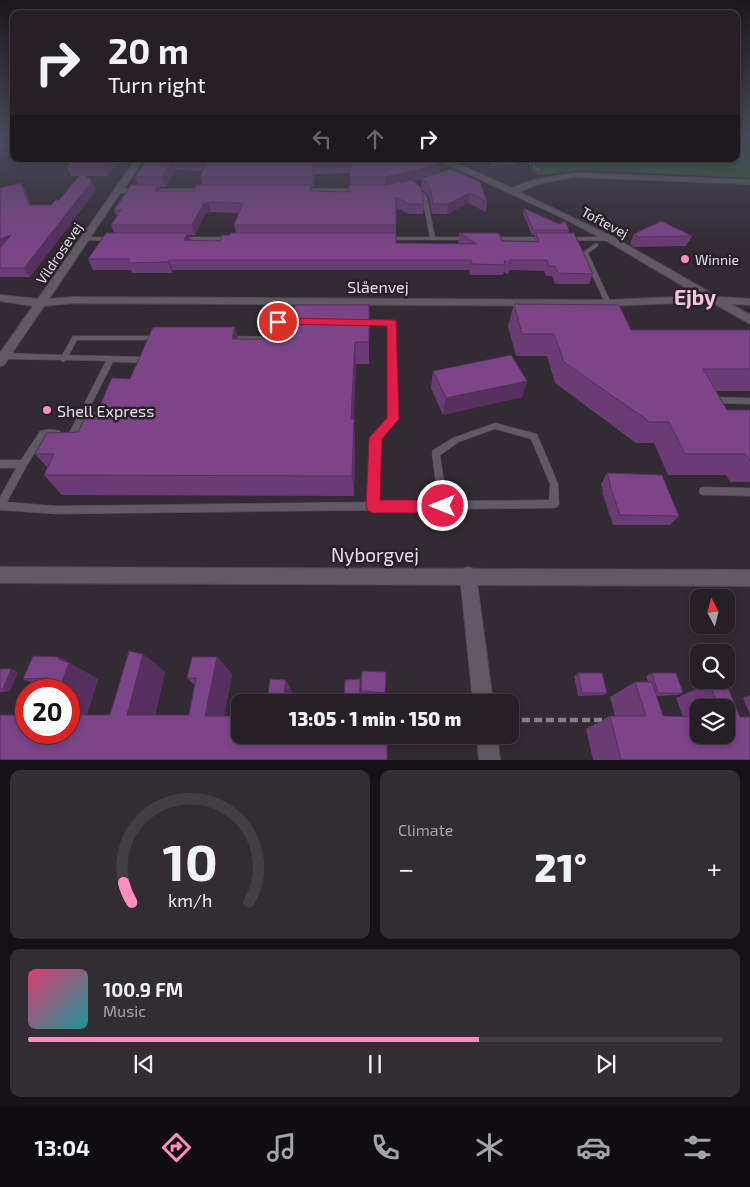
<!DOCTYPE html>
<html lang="en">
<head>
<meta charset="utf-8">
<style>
  body { margin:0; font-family:"Exo 2",sans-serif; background:#322d32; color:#f1f3f6; height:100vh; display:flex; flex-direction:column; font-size:19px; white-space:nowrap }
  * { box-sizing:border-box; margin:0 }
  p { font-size:16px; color:#a4a3a7 }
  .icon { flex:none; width:28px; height:28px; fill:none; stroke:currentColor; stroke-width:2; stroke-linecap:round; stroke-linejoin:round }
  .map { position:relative; height:760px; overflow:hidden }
  .sheet { display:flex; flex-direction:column; gap:10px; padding:10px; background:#151215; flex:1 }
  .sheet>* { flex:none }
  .guide { position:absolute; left:10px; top:10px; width:730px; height:152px; border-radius:10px; box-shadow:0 2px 8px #0003,0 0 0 1px #423e43; background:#262026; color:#f1f3f6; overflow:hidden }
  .needle { width:32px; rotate:353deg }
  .tools { position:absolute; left:690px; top:589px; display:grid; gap:10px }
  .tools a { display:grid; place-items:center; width:45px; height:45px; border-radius:10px; background:#262026; box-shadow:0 2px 8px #0003,0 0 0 1px #423e43; font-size:25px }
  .speed { position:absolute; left:15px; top:679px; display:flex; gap:10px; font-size:25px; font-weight:700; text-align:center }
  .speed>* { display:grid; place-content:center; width:65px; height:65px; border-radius:50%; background:#262026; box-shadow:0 2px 8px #0003,0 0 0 1px #423e43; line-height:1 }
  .speed .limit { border:8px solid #d22; background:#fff; color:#111 }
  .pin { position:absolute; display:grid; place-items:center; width:42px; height:42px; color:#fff; margin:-21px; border:2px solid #fff; border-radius:50%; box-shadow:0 1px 5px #0007 }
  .me { position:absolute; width:55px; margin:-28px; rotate:270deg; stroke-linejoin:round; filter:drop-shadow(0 0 4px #0008) }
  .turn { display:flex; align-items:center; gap:18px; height:105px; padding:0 15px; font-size:22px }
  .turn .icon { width:65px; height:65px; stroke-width:2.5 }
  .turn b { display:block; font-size:35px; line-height:42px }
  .lanes { display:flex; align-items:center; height:48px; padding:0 15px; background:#0003; justify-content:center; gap:25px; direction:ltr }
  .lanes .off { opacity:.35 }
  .big { font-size:38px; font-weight:800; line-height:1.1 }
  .sheet .card { flex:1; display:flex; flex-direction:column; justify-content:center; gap:8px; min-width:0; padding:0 18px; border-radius:10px; background:#322d32 }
  .sheet .dial { align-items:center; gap:0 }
  .dial svg { height:130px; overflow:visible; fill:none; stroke:#423e43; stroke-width:7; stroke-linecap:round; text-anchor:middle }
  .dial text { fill:#f1f3f6; stroke:none }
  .song { display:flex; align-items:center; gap:15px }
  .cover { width:60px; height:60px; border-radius:8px; background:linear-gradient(135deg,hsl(340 70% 55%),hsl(180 70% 35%)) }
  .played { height:5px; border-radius:2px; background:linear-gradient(90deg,#fd8ebf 65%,#423e43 65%) }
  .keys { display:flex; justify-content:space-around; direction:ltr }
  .heat { display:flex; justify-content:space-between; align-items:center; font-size:28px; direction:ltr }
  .sheet .tiles { flex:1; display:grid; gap:10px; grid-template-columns:1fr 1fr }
  .card:last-child { grid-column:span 2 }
  .trip { position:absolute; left:231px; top:694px; width:288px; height:50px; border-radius:10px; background:#262026; box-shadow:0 2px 8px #0003,0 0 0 1px #423e43; font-weight:800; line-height:50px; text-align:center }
  .dock { display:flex; height:80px; justify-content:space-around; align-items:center; background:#0f0d0f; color:#a4a3a7 }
  .dock .icon { width:35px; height:35px }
  .dock .active { color:#fd8ebf }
  .dock b { font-size:22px; color:#f1f3f6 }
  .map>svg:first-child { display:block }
  .green { fill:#2c5b28 }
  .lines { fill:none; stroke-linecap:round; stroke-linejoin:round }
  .service-casing { stroke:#4e4950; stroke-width:1 }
  .minor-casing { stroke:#4e4950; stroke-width:2 }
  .tertiary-casing { stroke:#4e4950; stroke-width:2 }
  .path-far1 { stroke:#847e85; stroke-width:2; stroke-dasharray:3 2; stroke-linecap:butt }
  .path { stroke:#847e85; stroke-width:4.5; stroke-dasharray:8 4; stroke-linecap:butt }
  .service { fill:#615963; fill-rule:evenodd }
  .minor { fill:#615963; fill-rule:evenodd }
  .tertiary { fill:#615963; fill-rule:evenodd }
  .wall { fill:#6a3b74; fill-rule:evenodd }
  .shaded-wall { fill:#56305e }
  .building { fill:#7b4587; stroke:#56305e }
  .route { fill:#e11d48; stroke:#92132f }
  .poi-dot { fill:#fd8ebf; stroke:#282129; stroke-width:2 }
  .labels { text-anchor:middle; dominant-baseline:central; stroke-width:5; stroke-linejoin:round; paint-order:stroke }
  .far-street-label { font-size:14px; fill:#e6e1e7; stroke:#282129 }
  .far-poi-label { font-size:14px; fill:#e6e1e7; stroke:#282129; text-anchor:start }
  .street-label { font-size:16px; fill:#e6e1e7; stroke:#282129 }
  .poi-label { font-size:16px; fill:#e6e1e7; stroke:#282129; text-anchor:start }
  .near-street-label { font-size:19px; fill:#e6e1e7; stroke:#282129 }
  .district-label { font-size:21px; font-weight:bold; fill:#f6c6d9; stroke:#282129 }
</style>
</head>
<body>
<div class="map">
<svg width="750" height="760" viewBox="0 0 750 760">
  <rect width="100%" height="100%" fill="#322b33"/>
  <polygon class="green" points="736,138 750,138 750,178 589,170 538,175 521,159 736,159"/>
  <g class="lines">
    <defs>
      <g id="service">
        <polygon points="414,187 418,187 427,197 435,237 468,237 470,238 470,240 385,240 385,238 387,237 430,237 422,197 414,189"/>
        <polygon points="85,237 110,237 113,239 110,241 83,240 83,238"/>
        <polygon points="182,237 230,237 233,239 230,241 180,240 179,239"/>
        <polygon points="492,237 543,237 546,239 543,241 490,240 490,238"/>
        <polygon points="569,237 610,237 613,239 610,241 567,240 567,238"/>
        <polygon points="596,243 598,244 598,246 588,253 611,303 608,305 605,303 582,253"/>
        <polygon points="276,320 301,320 304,322 301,324 281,324 280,339 277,341 230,340 227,338 230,336 274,337"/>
        <path d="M358 320 392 321 395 323 397 419 379 439 378 502 438 501 432 453 433 450 453 438 495 423 537 434 558 484 559 504 557 507 554 508 56 514 0 510V497L16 468H0V460H21L40 431C46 429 54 429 60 431L61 433 60 435 45 436 26 467 7 502 56 506 369 502 371 438 389 418V325L360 324H358L357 322ZM495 429 531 439 550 484 549 500 447 501 440 455 459 442Z"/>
        <polygon points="73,336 156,336 159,338 156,340 77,340 69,355 147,357 151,360 147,363 113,362 76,435 73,436 70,435 69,433 106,361 66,360 63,362 60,360 4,359 0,356 4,353 62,355"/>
        <polygon points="712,397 750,398 750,404 712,403 709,402 708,400 709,398"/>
        <polygon points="703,487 750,488 750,496 703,495 700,494 699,491 700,488"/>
      </g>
      <g id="minor">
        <polygon points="136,159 144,159 124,189 209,189 213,191 209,193 120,193 49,299 72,297 608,300 700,296 607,241 561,217 436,159 446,159 512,188 533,180 574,173 750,180 750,184 574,177 538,184 519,192 613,237 718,297 750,299 750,305 731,304 750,315 750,324 713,303 698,302 608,306 72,303 44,306 4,365 0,366 0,353 33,306 0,301 0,295 38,299"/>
        <polygon points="291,189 364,189 368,191 364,193 291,193"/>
        <polygon points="468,567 474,569 476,575 493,702 473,702 460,575 462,569"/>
        <polygon points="477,735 497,735 500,760 479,760"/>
      </g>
      <polygon id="tertiary" points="0,567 750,570 750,586 0,583"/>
    </defs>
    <use href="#service" class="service-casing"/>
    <use href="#minor" class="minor-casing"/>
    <use href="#tertiary" class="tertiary-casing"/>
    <polyline class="path-far1" points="525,159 540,171"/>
    <polyline class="path" points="510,720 606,720"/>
    <use href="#service" class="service"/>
    <use href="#minor" class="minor"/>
    <use href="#tertiary" class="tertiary"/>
  </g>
  <g class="wall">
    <polygon points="74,159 120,159 107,176 86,176 92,181 96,190 30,277 0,277 0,188 26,192 31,205 51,205 59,200 79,176 71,176 67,167"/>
    <path d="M147 159H432L439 173 487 202 486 212 468 203 447 214H432L429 197 421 188 422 179 413 181 424 204 423 214H408L396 207V243L458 244 459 233 502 241 533 242 535 235H532L523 214 524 208 569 230 568 233 593 274 589 284H555L552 276H546L544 271 509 270 508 274 504 272 503 275H470L469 270H173L172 273H132L131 270H93L88 259 114 233 111 225 117 216 114 210 138 185 135 177ZM175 170 203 171 200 177 202 185 194 191H160L159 187H166ZM350 173V185L349 192 312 191 311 187H313L315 174ZM211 212 239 213 234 225 236 233 220 241 190 240 188 235H195L205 214Z"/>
    <polygon points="478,159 517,159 515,165 491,166 488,160 479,161"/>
    <polygon points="634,234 692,236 686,246 634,247 630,244"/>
    <polygon points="514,304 631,330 750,330 750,391 716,391 727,410 750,410 750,482 730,482 726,475 668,475 654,443 636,443 555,383 547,356 516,356 508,326"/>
    <polygon points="369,327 369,364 356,364 353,419 355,440 354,496 62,495 44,475 48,468 35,454 78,432 130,379 239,339 289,339"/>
    <polygon points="433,371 527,381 522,397 443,415 431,388"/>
    <polygon points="607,473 679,516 670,525 613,525 602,492 603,491 601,484"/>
    <polygon points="143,654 165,672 155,715 189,715 195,685 187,678 217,657 232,674 224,716 26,732 44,688 23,679 59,657 98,679 87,715 110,715"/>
    <polygon points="0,669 18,672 10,691 0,692"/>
    <polygon points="578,673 607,693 603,695 578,696 574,676"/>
    <path d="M652 673H676L683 693 677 695 657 696 663 716 683 717 676 698 709 683H726L740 717H750V760H593L586 729 610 716H615L610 697 635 682H648L646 676ZM699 708H726V735H699Z"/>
    <polygon points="360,679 361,690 385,693 385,695 361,694 361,702"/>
    <polygon points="750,695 750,715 743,698"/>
  </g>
  <g class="shaded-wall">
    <polygon points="9,138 14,138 14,146 8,155 0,157 0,147"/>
    <polygon points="109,159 120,159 107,176 103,167"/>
    <polygon points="172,160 175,170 166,187 162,177"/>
    <polygon points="440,163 439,173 420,179 385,187 385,177"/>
    <polygon points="314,164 315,174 313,187 312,177"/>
    <polygon points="92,181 96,190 30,277 24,268"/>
    <polygon points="21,183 26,192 34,214 29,205"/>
    <polygon points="158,185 161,195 155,191"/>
    <polygon points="470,193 468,203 447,214 448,204"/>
    <polygon points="208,202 211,212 205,214 195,235 192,225 203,204"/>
    <polygon points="188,233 191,243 184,240"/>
    <polygon points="11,235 0,251 0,239"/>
    <polygon points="169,260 173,270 172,273 168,262"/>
    <polygon points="235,327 241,349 232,339"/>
    <polygon points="355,342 356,364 353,440 351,419"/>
    <polygon points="527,381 522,397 443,415 446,398"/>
    <polygon points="354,419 355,440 354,496 352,476"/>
    <polygon points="143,654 165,672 152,727 127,715"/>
    <polygon points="59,657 98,679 83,727 69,722 69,690 59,690 58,659"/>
    <polygon points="217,657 232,674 222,728 205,716"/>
    <polygon points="11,669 18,672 10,691 3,689"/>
    <polygon points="360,679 361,695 361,702 360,702"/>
    <polygon points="286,680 294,695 294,702 283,702"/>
  </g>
  <g class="building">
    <polygon points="0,138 9,138 4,147 0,147"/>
    <polygon points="74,159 109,159 103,167 67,167"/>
    <polygon points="147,159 432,159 440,163 421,169 385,177 350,177 351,163 314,164 312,177 200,177 207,161 172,160 162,177 135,177"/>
    <polygon points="451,169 480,182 487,202 470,193 448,204 433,204 430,187 422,178"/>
    <polygon points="82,173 92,181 24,268 0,268 0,248 11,235 0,239 0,188 21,183 29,205 51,205 56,200 59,200"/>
    <polygon points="413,180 421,188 424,204 409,204 396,197 396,225 234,225 243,203 208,202 203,204 192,225 111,225 121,210 114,210 131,185 158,185 155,191 194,191 196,185 311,185 310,191 349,192 349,185 385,185"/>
    <polygon points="524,208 559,224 565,221 569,230 533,230"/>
    <polygon points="661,221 692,236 638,237 634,234"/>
    <polygon points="106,233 188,233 184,240 220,241 222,235 230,235 231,233 396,233 396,243 477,244 459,233 499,233 502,241 539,242 536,233 574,233 593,274 558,273 555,266 549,266 547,260 509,260 511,264 504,260 505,265 472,264 471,260 169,260 168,262 128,263 130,259 88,259"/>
    <polygon points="514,304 619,305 631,330 750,330 750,369 703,369 727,410 750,410 750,461 745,454 685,454 669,422 650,422 564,362 554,334 522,334"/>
    <polygon points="295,305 369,305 369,342 355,342 351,419 354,419 352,476 44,475 54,454 35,454 47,433 78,432 88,412 97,412 112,378 130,379 153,327 235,327 232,339 289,339"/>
    <polygon points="511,355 527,381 446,398 433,371"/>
    <polygon points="607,473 662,475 679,516 620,515 609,482 610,482"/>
    <polygon points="129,651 143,654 127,715 189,715 196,678 187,678 192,657 217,657 205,716 240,716 240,735 387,735 387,760 0,760 0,715 26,715 26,732 69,732 69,715 110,715"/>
    <polygon points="33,656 59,657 58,659 69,663 59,690 43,690 48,678 23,679"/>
    <polygon points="0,669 11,669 3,689 0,689"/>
    <polygon points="362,671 386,672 385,693 361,691"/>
    <polygon points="578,673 602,673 607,693 582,693"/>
    <polygon points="652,673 676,673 683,693 658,693"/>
    <polygon points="270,679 286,680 283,702 267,702"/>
    <polygon points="360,679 360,702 344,702 345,680"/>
    <polygon points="635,682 652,682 663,716 699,717 699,735 726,735 726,708 719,708 709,683 726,683 740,717 750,717 750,760 621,760 610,716 646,716"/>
  </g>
  <linearGradient id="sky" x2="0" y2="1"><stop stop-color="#1c181c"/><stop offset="0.56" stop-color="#494a5b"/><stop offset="1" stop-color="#494a5b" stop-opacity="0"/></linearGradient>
  <rect width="750" height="245" fill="url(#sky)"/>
  <polygon class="route" points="278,318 396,320 399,419 382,439 380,500 443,500 448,502 450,506 448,511 443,513 373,513 368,511 366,506 369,438 387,418 387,326 275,324 275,319"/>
  <g class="poi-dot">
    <circle cx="685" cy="259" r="5"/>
    <circle cx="47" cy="410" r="5"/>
  </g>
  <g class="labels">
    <g class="far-street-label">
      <text transform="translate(605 222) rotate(28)">Toftevej</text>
      <text transform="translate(59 253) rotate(-56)">Vildrosevej</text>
    </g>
    <g class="far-poi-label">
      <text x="695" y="259">Winnie</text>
    </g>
    <g class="street-label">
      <text x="378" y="286">Slåenvej</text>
    </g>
    <g class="poi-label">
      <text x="57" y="410">Shell Express</text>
    </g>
    <g class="near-street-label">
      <text x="375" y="554">Nyborgvej</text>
    </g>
    <g class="district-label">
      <text x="695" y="296">Ejby</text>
    </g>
  </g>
</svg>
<div class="tools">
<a><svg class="needle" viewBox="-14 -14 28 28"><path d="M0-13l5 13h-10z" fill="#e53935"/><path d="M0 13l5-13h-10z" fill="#a4a3a7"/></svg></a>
<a><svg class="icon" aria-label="search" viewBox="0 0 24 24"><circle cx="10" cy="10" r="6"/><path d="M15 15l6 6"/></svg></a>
<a><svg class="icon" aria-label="layers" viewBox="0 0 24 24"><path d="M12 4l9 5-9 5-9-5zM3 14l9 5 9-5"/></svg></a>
</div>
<div class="speed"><div class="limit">20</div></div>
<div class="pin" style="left:278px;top:322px;background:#d93025"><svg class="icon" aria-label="arrive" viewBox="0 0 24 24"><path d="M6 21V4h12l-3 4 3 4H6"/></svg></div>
<svg class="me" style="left:443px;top:506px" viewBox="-20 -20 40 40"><circle r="17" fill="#e11d48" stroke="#fff" stroke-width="3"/><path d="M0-11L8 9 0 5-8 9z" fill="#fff"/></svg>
<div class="trip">13:05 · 1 min · 150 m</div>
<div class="guide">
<div class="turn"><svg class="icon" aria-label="right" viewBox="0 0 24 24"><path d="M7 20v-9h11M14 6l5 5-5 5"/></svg><div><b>20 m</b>Turn right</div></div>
<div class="lanes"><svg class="icon off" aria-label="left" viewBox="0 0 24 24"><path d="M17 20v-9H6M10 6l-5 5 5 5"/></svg><svg class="icon off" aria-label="ahead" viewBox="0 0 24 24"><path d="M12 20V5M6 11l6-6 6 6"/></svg><svg class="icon" aria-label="right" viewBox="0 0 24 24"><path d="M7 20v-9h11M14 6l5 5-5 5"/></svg></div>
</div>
</div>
<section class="sheet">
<div class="tiles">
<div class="card dial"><svg viewBox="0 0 100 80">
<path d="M14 69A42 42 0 1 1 86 69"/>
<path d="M14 69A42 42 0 0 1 9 57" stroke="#fd8ebf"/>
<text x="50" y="56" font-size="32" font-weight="700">10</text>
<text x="50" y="72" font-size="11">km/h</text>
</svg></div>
<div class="card"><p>Climate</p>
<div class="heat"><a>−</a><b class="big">21°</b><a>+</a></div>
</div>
<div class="card">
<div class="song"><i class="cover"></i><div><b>100.9 FM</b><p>Music</p></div></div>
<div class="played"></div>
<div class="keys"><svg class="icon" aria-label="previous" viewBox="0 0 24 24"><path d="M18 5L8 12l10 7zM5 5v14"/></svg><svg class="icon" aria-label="pause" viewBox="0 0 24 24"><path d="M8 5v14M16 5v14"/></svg><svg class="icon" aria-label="next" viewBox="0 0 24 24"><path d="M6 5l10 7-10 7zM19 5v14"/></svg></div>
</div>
</div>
</section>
<nav class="dock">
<b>13:04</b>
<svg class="icon active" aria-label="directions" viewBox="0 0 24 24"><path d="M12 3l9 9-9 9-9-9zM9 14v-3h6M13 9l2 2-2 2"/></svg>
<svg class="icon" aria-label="music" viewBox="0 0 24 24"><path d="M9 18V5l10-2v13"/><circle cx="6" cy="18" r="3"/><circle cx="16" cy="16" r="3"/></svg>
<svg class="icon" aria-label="phone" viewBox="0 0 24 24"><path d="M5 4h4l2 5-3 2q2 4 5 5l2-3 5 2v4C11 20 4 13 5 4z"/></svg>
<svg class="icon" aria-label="climate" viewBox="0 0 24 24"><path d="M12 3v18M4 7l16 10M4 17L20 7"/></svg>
<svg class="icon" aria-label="car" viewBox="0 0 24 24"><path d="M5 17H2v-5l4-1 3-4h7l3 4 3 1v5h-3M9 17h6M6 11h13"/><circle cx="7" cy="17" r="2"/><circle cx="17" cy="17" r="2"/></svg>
<svg class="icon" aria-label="filters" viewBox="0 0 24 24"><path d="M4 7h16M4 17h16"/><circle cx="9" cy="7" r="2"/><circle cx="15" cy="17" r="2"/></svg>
</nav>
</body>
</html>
